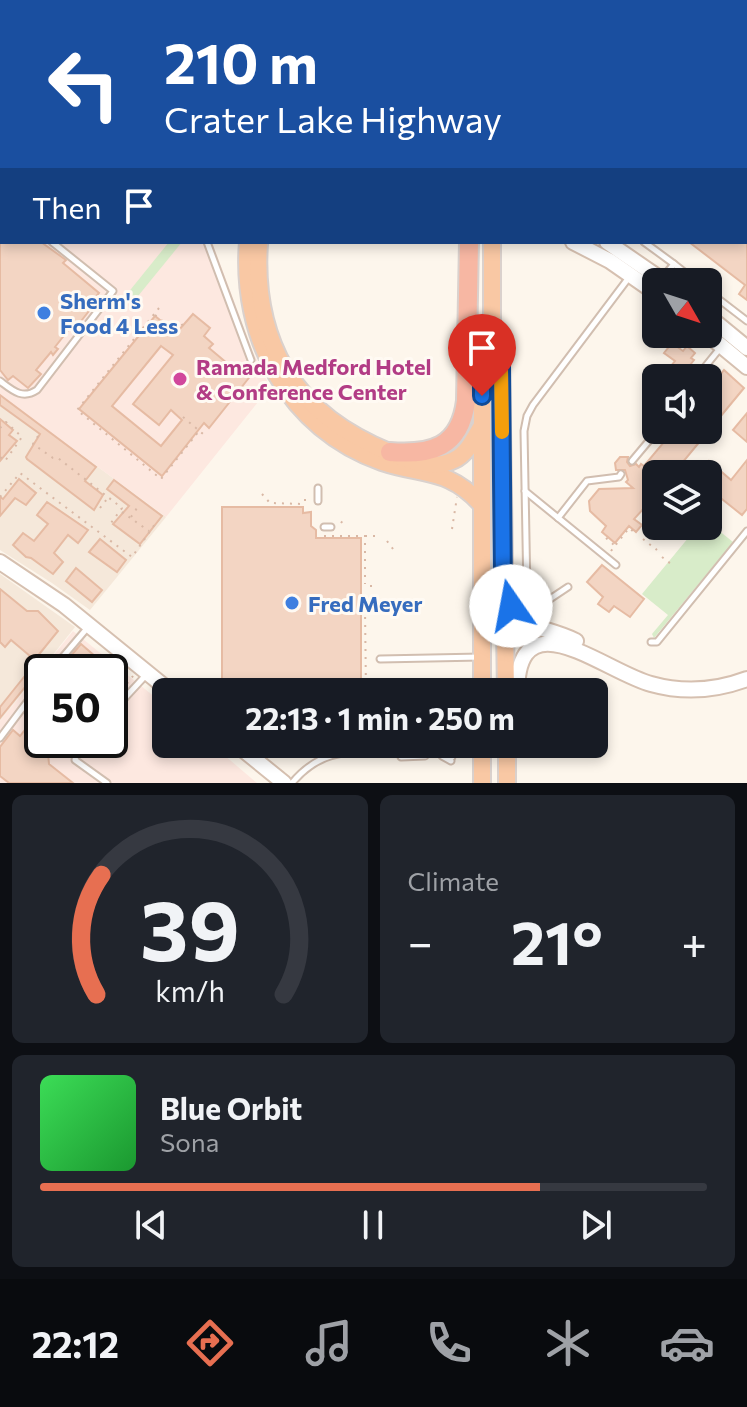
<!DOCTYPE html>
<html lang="en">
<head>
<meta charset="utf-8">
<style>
  body { margin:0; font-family:Commissioner,sans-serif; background:#20242c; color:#f1f3f6; height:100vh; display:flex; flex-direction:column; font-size:30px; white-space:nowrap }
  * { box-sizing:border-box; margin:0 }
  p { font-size:26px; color:#9ea1a6 }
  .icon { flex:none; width:44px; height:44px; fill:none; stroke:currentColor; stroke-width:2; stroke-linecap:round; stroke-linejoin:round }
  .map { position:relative; height:783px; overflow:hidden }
  .drawer { display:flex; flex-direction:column; gap:12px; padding:12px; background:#0d0f14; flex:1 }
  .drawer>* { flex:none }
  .guide { position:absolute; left:0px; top:0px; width:748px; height:244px; box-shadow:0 4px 12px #0003; background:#1a4fa0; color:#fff; overflow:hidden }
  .needle { width:52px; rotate:129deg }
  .buttons { position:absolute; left:642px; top:268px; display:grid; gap:16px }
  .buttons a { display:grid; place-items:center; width:80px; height:80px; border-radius:12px; background:#171b24; box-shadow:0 4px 12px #0003; font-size:40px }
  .speed { position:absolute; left:24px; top:654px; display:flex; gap:16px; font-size:40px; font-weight:700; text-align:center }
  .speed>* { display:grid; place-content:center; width:104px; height:104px; border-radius:50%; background:#171b24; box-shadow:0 4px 12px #0003; line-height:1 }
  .speed .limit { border:4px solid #111; border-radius:12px; background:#fff; color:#111 }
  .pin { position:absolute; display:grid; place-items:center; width:68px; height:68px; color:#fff; margin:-82px -34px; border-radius:50% 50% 50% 0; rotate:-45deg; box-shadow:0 0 8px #0007 }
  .pin .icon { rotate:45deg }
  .me { position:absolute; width:88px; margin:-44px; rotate:348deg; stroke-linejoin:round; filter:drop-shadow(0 0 6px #0008) }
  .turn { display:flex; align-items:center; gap:28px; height:168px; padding:0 32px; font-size:36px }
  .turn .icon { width:104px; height:104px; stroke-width:2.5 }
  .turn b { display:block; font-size:56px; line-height:68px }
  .then { display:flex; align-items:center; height:76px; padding:0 32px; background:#0003; gap:16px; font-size:30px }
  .big { font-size:60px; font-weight:700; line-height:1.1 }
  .drawer .widget { flex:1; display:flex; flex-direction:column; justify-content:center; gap:12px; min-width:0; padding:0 28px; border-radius:12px; background:#20242c }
  .drawer .dial { align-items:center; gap:0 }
  .dial svg { height:208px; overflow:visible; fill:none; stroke:#363941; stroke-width:7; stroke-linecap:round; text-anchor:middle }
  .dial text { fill:#f1f3f6; stroke:none }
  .song { display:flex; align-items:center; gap:24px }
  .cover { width:96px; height:96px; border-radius:12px; background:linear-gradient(135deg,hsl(130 70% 55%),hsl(130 70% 35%)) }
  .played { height:8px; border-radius:4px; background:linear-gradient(90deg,#e76f51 75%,#363941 75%) }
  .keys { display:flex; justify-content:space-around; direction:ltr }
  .heat { display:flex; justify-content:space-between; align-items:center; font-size:44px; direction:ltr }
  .drawer .tiles { flex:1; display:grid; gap:12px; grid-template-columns:1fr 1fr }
  .widget:last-child { grid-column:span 2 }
  .trip { position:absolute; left:152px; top:678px; width:456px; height:80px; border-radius:12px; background:#171b24; box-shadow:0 4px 12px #0003; font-weight:700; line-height:80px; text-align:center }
  .dock { display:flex; height:128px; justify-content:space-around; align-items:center; background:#090b0e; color:#9ea1a6 }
  .dock .icon { width:56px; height:56px }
  .dock .selected { color:#e76f51 }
  .dock b { font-size:36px; color:#f1f3f6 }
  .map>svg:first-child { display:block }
  .residential { fill:#f5e8da }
  .commercial { fill:#fde8e0; fill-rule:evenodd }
  .green { fill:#d8ecc9 }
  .building { fill:#f3d5c3; stroke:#e6bba3; stroke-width:2; fill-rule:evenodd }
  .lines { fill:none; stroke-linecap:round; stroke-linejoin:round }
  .service-casing { stroke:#d1beb0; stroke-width:9 }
  .secondary-casing { stroke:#d6c0b0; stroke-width:18 }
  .trunk-casing { stroke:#dad1cd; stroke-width:20 }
  .motorway-casing { stroke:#dad1cd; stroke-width:22 }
  .path { stroke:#d9b8a5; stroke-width:2; stroke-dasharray:2 6; stroke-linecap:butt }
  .service { stroke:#fff; stroke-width:5 }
  .secondary { stroke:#fff; stroke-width:14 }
  .trunk { stroke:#f9c8a4; stroke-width:16 }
  .motorway { stroke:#f7b7a3; stroke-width:18 }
  .route-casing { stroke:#114b97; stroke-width:20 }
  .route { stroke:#1a73e8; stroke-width:14 }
  .slow { stroke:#f59e0b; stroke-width:14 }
  .shop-dot { fill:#3f7fe0; stroke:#fffaf3; stroke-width:3 }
  .hotel-dot { fill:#d1479c; stroke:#fffaf3; stroke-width:3 }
  .labels { text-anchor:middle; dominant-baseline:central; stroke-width:6; stroke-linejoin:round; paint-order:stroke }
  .shop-label { font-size:22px; font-weight:bold; fill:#366cbe; stroke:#fffaf3; text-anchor:start }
  .hotel-label { font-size:22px; font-weight:bold; fill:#b23c85; stroke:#fffaf3; text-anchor:start }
</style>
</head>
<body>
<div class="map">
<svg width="747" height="783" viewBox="0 0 747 783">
  <rect width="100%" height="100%" fill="#fdf6ec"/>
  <g class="residential">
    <polygon points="0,395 166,517 90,610 52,583 0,550"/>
    <polygon points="0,574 75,627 0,721"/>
  </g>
  <g class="commercial">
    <polygon points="2,188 2,242 212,242 253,352 270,387 166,517 0,395"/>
    <path d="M73 631 166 706V744H211L257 783H0V721ZM42 672H110V740H42Z"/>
  </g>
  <g class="green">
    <polygon points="169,242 182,242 134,301 127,294"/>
    <polygon points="708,522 733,542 654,638 652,634 668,615 642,594 698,526 708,526"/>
  </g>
  <g class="building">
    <polygon points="0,242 41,242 66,260 63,263 99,293 94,299 96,302 78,325 70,328 55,347 58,349 53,355 51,352 36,370 41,374 28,388 13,376 8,380 0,370"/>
    <polygon points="689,242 747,242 747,300 739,294 745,285"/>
    <path d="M193 314 210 328 204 336 213 344 209 348 240 374 245 368 252 374 209 428 204 423 162 476 79 409 155 316 173 331 176 328 179 330ZM161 346 173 355 133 404 159 425 171 410 182 420 161 446 112 406Z"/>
    <polygon points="672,343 683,351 687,346 695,353 691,358 694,360 686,370 683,368 679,373 671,366 675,361 664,353"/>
    <polygon points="714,370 720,375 724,370 744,388 673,474 656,474 656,495 634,519 642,525 636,532 629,526 615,543 602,532 606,526 590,511 589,501 599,489 633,488 626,482 628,480 625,470 616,470 615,463 620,457 628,457 627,462 630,466 636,464 639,467 641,464 644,466 674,430 708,430 708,388 711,385 708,377"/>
    <polygon points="0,395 96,467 85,481 103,495 94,510 27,459 26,457 40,434 0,405"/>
    <polygon points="747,413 747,442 733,430"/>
    <polygon points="0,419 13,430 9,435 17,441 0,461"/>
    <polygon points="747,460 747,509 742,515 708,488 708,474 698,474 709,461 731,480"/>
    <polygon points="19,479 36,493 26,505 15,498 0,516 0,497 3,499"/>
    <polygon points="114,480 162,516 140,544 113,524 129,506 107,489"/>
    <polygon points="47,502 88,530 78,543 68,535 54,553 63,562 53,574 31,558 26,557 13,545 23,533 34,541 48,524 37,515"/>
    <polygon points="222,507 303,507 303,513 311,512 311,526 316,530 316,538 361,538 361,692 222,692"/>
    <polygon points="100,539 126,560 117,572 89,552"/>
    <polygon points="602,565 644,599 630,617 614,606 609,612 598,604 603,597 587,582"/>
    <polygon points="76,568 102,590 92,602 66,581"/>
    <polygon points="0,589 27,611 38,611 58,631 32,663 27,659 30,656 11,640 5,647 0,642"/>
    <polygon points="81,644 119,677 120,687 110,700 110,672 57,672"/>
    <polygon points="24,677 30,681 0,718 0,707"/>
    <polygon points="42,694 42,740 59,740 48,753 49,764 73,783 9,783 0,776 0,747 13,730 20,736 39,712 32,706"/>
  </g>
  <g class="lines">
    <defs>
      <g id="service">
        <polyline points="1,15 2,15"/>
        <polyline points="0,115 2,117"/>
        <polyline points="746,205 747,205"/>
        <polyline points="0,207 2,204"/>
        <polyline points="207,242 251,360"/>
        <polyline points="644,242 674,264"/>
        <polyline points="663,277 674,264 697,282"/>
        <polyline points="708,291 747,321"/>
        <polyline points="696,378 721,347"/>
        <path d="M0 381C12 390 22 400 37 390L113 291 52 242"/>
        <polyline points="632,461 658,430"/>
        <polyline points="525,491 616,565"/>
        <polyline points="318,501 318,488"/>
        <polyline points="558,518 587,481 619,477 621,474"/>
        <polyline points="324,527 331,527"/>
        <polyline points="568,587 547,601 533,600 527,593 524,431 527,416 533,405 630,276"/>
        <polyline points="651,642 657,642 747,531"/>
        <polyline points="380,659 481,657"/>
        <polyline points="50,672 89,626"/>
        <polyline points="110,714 147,674"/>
        <polyline points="0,738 42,682"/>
        <polyline points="89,740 77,750 75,760 107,783"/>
        <polyline points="266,744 283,753 295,744"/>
        <polyline points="443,744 454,752"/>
        <polyline points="453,744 454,745"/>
        <polyline points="442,750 452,757"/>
        <polyline points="401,751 425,751"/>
        <polyline points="442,756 451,761"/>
        <polyline points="401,757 425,756"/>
        <path d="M292 783C317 753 342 751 380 751"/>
      </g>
      <g id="secondary">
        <polyline points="125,0 126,2"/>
        <polyline points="573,242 610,261 656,293"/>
        <polyline points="607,242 665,282"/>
        <polyline points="708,316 747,348"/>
        <polyline points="707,334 747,367"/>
        <polyline points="0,562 64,605 171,692"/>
        <path d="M504 593C526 635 539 623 576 641"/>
        <path d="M517 692C518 595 605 672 651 684 683 693 715 691 747 679"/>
        <polyline points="236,744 284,783"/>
      </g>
      <g id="trunk">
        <path d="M248 242C240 337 288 429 382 462 424 476 448 468 481 504"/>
        <path d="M259 244C256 288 263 331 285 369 310 410 346 434 389 452 408 460 433 471 454 460 467 454 474 439 481 427"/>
        <polyline points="492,343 501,364 506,692"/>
        <polyline points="482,692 482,366 492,343 492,242"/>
        <polyline points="482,744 482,783"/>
        <polyline points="507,744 507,783"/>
      </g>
      <g id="motorway">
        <polyline points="220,0 222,2"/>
        <polyline points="433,0 441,2"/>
        <polyline points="484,0 489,2"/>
        <polyline points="506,0 506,2"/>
        <polyline points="333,2 336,0"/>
        <polyline points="746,53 747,52"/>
        <polyline points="746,124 747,124"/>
        <polyline points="746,141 747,142"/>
        <polyline points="746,159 747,159"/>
        <path d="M390 452C431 455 460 448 466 401L469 242"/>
      </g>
    </defs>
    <use href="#service" class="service-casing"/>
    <use href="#secondary" class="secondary-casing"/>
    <use href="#trunk" class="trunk-casing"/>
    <use href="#motorway" class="motorway-casing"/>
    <g class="path">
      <polyline points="159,308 77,410 161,479 199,431"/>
      <polyline points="155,315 172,329 184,324"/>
      <polyline points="183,417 203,434"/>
      <polyline points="0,428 6,422 22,437 5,461 0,457"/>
      <polyline points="38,436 33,444 53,458 58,458 122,508 111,523"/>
      <polyline points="262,494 270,503 303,504"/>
      <polyline points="0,497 20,473 132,557 155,524"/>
      <polyline points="305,501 305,493"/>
      <polyline points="100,508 107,499"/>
      <polyline points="122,512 149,531"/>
      <polyline points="131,517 137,508"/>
      <polyline points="341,523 345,518"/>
      <polyline points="452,529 457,497"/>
      <polyline points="324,536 365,536 365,584"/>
      <polyline points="365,536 375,536"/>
      <polyline points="606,538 614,545"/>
      <polyline points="643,539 657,550"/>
      <polyline points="387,541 396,553"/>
      <polyline points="611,551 629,528 635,533"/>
      <polyline points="662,557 671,564"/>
      <polyline points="370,586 375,586"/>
      <polyline points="370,607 375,607"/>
      <polyline points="365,609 366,692"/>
      <polyline points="521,632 519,636 523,641"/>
      <polyline points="122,690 133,676"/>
      <polyline points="324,746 334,744"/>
    </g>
    <use href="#service" class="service"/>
    <use href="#secondary" class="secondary"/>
    <use href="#trunk" class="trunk"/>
    <use href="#motorway" class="motorway"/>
  </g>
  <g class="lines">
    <defs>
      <polyline id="route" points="482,396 482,366 492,343 501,364 503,591 511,606"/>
    </defs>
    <use href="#route" class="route-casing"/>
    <use href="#route" class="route"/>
    <polyline class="slow" points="501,367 502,432"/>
  </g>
  <g class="shop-dot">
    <circle cx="44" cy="313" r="8"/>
    <circle cx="292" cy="603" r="8"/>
  </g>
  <circle class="hotel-dot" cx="180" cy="379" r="8"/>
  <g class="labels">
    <g class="shop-label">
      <text x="60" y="300">Sherm's<tspan x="60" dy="25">Food 4 Less</tspan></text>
      <text x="308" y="603">Fred Meyer</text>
    </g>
    <g class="hotel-label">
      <text x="196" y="366">Ramada Medford Hotel<tspan x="196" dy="25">&amp; Conference Center</tspan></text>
    </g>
  </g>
</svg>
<div class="buttons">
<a><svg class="needle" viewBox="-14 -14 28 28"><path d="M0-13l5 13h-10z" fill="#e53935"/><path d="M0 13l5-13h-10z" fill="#9ea1a6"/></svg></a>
<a><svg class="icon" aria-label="sound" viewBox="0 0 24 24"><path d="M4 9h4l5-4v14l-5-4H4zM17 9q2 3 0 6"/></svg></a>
<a><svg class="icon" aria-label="layers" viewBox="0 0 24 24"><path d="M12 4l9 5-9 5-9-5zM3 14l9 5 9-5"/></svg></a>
</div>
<div class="speed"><div class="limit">50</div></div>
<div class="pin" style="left:482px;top:396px;background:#d93025"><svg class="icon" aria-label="arrive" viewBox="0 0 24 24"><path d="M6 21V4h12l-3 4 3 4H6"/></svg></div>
<svg class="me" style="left:511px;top:606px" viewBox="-20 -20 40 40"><circle r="19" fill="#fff"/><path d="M0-13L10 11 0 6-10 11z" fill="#1a73e8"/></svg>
<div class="trip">22:13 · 1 min · 250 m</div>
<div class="guide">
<div class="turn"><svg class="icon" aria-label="left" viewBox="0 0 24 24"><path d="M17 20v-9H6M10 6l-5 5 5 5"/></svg><div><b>210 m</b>Crater Lake Highway</div></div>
<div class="then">Then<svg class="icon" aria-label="arrive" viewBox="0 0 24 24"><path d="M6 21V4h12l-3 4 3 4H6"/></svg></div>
</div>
</div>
<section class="drawer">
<div class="tiles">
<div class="widget dial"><svg viewBox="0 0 100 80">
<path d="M14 69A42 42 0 1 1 86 69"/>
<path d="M14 69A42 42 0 0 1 16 23" stroke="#e76f51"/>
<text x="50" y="56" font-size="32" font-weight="700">39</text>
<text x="50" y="72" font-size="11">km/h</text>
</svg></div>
<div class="widget"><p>Climate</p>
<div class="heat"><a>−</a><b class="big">21°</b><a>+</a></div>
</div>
<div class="widget">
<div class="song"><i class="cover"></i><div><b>Blue Orbit</b><p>Sona</p></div></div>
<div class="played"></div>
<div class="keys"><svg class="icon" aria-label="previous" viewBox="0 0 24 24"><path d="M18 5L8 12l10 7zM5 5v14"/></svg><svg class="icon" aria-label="pause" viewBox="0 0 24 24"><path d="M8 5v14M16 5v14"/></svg><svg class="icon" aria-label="next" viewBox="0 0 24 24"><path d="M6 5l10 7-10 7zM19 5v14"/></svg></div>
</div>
</div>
</section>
<nav class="dock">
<b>22:12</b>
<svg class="icon selected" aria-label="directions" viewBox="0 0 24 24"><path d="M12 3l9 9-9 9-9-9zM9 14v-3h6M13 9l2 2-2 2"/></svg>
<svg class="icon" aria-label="music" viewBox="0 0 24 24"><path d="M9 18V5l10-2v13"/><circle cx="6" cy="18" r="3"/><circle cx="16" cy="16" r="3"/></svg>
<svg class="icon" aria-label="phone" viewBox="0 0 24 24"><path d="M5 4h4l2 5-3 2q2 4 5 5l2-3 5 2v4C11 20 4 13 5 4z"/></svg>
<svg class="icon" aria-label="climate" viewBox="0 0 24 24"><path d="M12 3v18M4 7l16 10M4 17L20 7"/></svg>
<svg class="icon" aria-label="car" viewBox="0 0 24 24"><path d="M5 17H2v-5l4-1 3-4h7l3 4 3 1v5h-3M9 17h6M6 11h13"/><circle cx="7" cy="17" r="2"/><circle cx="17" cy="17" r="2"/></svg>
</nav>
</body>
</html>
